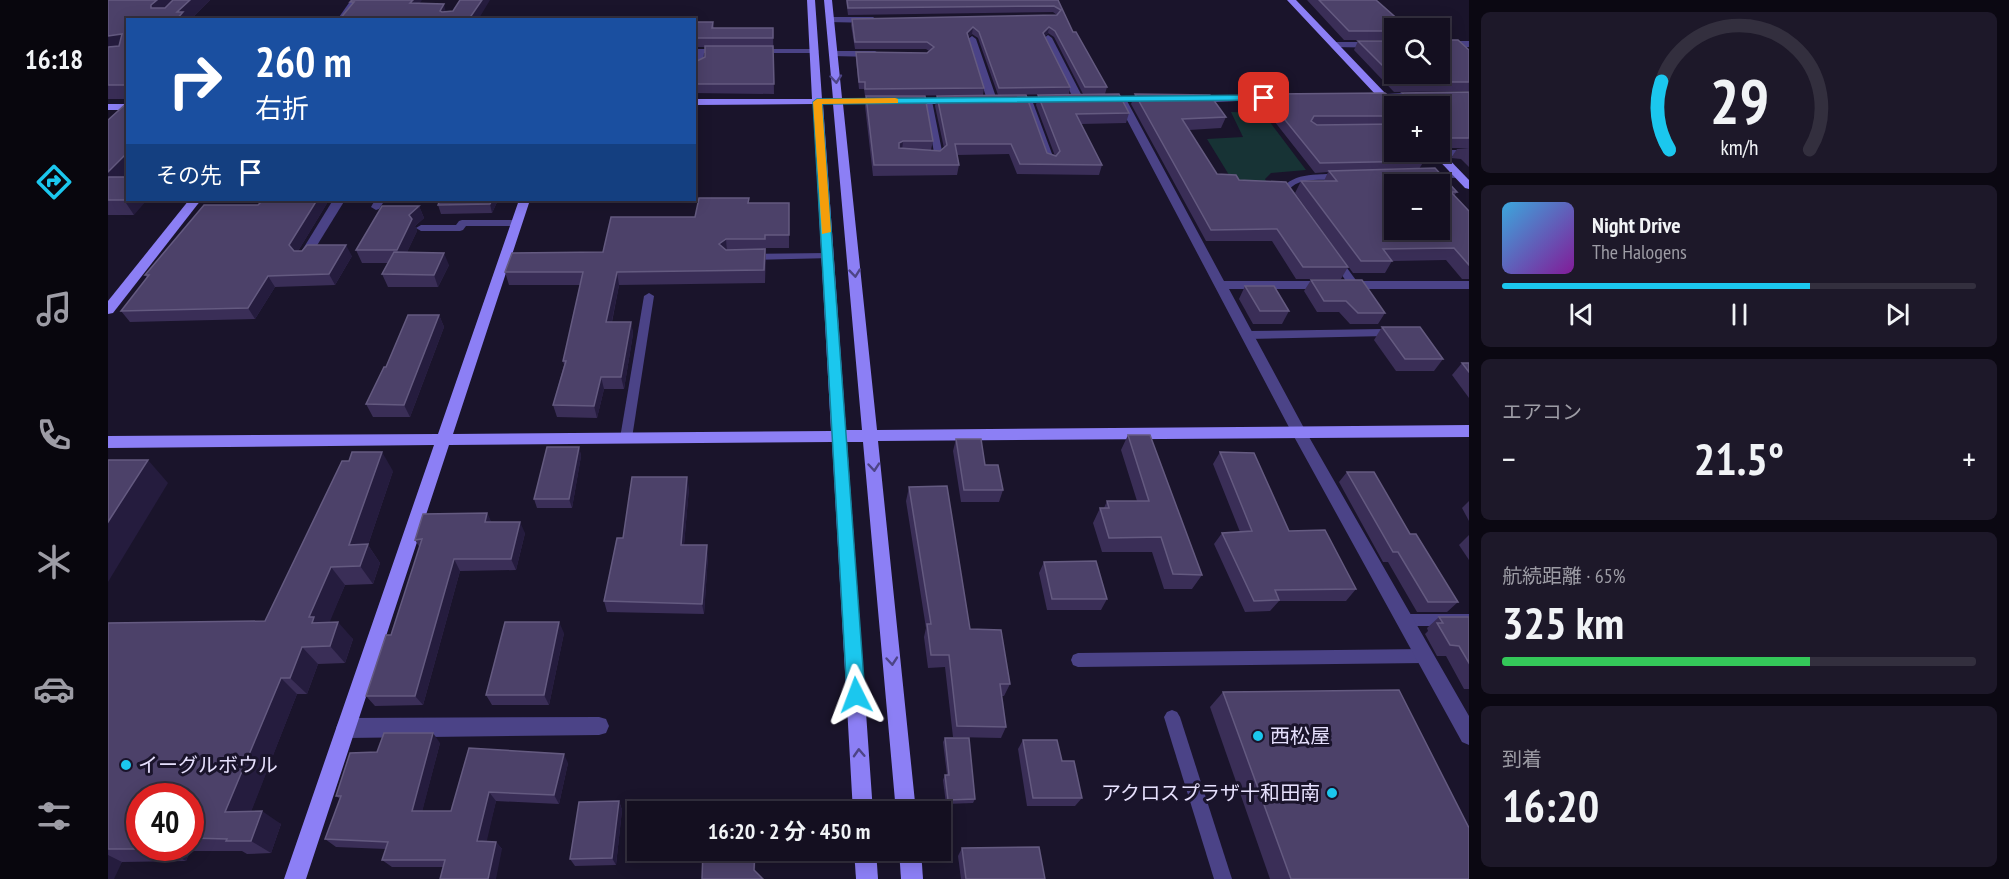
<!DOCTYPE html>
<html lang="ja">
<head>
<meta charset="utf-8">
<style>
  body { margin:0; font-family:"PT Sans Narrow","Noto Sans JP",sans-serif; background:#1d1829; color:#f1f3f6; height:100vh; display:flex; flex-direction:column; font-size:22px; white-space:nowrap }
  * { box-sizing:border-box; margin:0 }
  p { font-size:20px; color:#9d9ca5 }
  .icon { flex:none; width:33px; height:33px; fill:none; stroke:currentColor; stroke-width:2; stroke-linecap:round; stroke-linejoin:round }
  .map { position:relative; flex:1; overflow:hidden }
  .sheet { display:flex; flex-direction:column; gap:12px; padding:12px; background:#0b0812; width:540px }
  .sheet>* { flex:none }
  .hud { position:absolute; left:18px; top:18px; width:570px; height:183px; border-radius:0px; box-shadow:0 3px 15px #0003,0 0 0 2px #332f3e; background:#1a4fa0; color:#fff; overflow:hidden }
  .tools { position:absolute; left:1276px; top:18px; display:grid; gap:12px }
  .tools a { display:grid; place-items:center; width:66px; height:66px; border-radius:0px; background:#140f20; box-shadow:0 3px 15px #0003,0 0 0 2px #332f3e; font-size:30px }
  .speed { position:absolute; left:18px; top:783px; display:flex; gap:12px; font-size:30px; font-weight:700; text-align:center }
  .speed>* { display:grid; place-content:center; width:78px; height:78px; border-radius:50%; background:#140f20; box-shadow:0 3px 15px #0003,0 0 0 2px #332f3e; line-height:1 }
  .speed .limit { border:9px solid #d22; background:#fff; color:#111 }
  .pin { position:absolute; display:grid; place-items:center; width:51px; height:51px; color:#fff; margin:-26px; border-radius:12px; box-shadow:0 3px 9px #0006 }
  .me { position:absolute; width:66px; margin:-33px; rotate:357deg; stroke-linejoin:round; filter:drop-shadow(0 0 4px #0008) }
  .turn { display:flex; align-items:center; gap:21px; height:126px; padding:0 30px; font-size:27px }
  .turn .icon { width:78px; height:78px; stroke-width:2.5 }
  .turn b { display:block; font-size:42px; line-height:51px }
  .then { display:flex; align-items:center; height:57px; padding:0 30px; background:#0003; gap:12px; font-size:22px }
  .big { font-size:45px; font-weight:700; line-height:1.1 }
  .sheet .card { flex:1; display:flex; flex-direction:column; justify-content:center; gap:9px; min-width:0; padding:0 21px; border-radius:9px; background:#1d1829 }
  .sheet .dial { align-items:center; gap:0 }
  .dial svg { height:156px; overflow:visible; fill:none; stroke:#332f3e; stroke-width:7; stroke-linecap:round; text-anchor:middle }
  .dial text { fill:#f1f3f6; stroke:none }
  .song { display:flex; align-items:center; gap:18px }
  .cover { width:72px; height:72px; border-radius:9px; background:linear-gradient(135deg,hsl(200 70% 55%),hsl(290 70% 35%)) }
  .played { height:6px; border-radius:3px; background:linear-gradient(90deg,#1bc7ee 65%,#332f3e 65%) }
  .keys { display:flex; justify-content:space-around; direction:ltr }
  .heat { display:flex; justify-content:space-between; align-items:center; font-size:33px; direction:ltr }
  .charge { height:9px; border-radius:4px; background:linear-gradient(90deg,#34c759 65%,#332f3e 0) }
  .trip { position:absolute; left:519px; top:801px; width:324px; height:60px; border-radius:0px; background:#140f20; box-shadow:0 3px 15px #0003,0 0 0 2px #332f3e; font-weight:700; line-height:60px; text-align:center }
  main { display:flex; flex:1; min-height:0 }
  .tabs { display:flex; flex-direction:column; width:108px; justify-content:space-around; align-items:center; background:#08060d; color:#9d9ca5 }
  .tabs .icon { width:42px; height:42px }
  .tabs .active { color:#1bc7ee }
  .tabs b { font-size:27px; color:#f1f3f6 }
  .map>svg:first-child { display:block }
  .green { fill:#173335 }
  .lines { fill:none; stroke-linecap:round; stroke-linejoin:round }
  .lane { fill:#4b4387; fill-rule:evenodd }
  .street { fill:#4b4387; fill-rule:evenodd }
  .secondary { fill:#8c7ff5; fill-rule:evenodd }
  .wall { fill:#3a2e57; fill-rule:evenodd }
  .shaded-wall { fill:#251c3e }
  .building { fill:#4c4169; stroke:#645a80; stroke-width:1.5; fill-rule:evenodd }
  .oneway { stroke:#4d4486 }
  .route { fill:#1bc7ee; stroke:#12819b; stroke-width:1.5 }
  .slow { fill:#f59e0b }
  .poi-dot { fill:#1bc7ee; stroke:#1a142b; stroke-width:2 }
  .labels { text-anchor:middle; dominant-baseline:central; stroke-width:6; stroke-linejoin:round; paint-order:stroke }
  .near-poi-label { font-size:20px; fill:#e6e0fd; stroke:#1a142b; text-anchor:start }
</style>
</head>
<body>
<main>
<nav class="tabs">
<b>16:18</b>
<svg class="icon active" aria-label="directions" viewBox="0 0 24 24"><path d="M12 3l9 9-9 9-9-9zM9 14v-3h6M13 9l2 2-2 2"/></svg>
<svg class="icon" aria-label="music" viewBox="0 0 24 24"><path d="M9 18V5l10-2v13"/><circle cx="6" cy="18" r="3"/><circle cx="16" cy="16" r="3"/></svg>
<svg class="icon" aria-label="phone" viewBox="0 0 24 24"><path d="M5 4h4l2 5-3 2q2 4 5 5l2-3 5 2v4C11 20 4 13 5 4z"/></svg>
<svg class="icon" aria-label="climate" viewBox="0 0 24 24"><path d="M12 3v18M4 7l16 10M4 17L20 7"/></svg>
<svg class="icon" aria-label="car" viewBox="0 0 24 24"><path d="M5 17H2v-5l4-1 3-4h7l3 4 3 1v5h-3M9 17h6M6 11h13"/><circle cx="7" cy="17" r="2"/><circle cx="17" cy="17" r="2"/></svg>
<svg class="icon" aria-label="filters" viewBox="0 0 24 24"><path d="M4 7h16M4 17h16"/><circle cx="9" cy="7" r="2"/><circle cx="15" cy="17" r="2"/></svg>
</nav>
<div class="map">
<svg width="1361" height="879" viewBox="0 0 1361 879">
  <rect width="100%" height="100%" fill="#1a142b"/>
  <polygon class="green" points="1123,112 1155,113 1198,170 1163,173 1157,179 1162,189 1129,188 1099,139 1135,137"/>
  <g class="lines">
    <g class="lane">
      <polygon points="590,49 613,49 617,51 613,53 596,53 595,66 591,68 587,66"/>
      <polygon points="646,49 707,49 711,51 707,53 646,53"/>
      <polygon points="917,98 924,100 947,162 946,164 939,162 916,100"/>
      <polygon points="817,99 824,101 835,156 834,158 820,159 816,156 826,153"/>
      <polygon points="1317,172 1350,172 1354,175 1350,178 1314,177 1313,175"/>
      <path d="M1234 174 1237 175V179C1221 182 1192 175 1181 190L1187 197 1185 199H1179L1173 190C1185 171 1214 175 1234 174Z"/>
      <polygon points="267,200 277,200 271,209 268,210 263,207"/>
      <polygon points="354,220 408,220 413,223 408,226 358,226 355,230 352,231 313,231 308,228 313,225 348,225 351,221"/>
      <polygon points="720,253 723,254 723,258 642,260 637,257 642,254"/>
      <polygon points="1228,256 1231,257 1250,283 1250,287 1242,287 1223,259"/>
      <polygon points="541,293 546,296 524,438 518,443 512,438 536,296"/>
      <polygon points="1275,329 1280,333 1279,336 1139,339 1134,335 1139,331"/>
      <polygon points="1298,614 1361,614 1361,626 1298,626 1293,624 1291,620 1293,616"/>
      <polygon points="1317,649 1322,651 1324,656 1322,661 1317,663 970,667 965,665 963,660 965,655 970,653"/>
      <polygon points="1064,710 1069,712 1072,717 1124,879 1106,879 1056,717 1059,712"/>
    </g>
    <g class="street">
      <polygon points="243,0 251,0 238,20 229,20"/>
      <polygon points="723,17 765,17 769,20 765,23 720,22 720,18"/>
      <polygon points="940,35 944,38 976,100 974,102 966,100 936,38"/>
      <polygon points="864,36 868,39 889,100 887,102 879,100 860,39"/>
      <rect x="1332" y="41" width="29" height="6"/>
      <polygon points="1226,42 1287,42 1287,48 1223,47 1223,43"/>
      <polygon points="726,51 767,51 772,54 767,57 723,56 721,54"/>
      <polygon points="1013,96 1018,99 1116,281 1361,281 1361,289 1121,289 1197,430 1361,716 1361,745 1354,742 1184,433 1008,99"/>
      <polygon points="1332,150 1361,150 1361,156 1330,156 1325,153"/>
      <polygon points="225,200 237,200 200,260 192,260 190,257"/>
      <polygon points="491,717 498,719 501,726 498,733 491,735 238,738 231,735 228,728 231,721 238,718"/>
    </g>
    <g class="secondary">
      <path d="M699 0H707L714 99H725L716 0H724L734 98H848L853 101 848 104H735L769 430 1361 425V437L770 441 808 812H788L755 442H739L765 812H745L724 442 341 445 198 879H176L326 445 0 448V436L330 434 411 200H422L345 434 723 431 705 104 586 105V99H704ZM715 104H725L754 430H738Z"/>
      <polygon points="1179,0 1188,0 1278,94 1313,93 1318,96 1316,98 1283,99 1290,106 1287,106 1287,112 1273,100 1259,99 1259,95 1267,94"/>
      <polygon points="1175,95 1178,96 1178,100 1085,102 1080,99 1085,96"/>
      <polygon points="995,96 1046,96 1051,99 1046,102 992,101 990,99"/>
      <polygon points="899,97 950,97 955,100 950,103 896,102 894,100"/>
      <rect x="0" y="104" width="20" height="6"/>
      <polygon points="1332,150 1361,180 1361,189 1357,188 1323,152"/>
      <polygon points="81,200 93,200 5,313 0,314 0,301"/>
      <polygon points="746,850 768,850 770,879 748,879"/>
      <polygon points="791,850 813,850 815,879 793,879"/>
    </g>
  </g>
  <g class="wall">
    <polygon points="0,0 102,0 82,20 20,20 20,99 0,99"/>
    <polygon points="738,0 950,0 965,32 999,87 997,94 975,94 946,37 940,33 937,36 962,87 961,94 890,95 870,38 864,34 860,37 876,88 875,95 757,96 756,89 751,89 748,59 748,52 819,53 821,51 818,49 747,49 743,25 744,19 949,15 945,12 740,15"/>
    <polygon points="1199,0 1268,0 1293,22 1328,22 1338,30 1335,35 1336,40 1350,40 1361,50 1361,91 1286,92 1246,50 1250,41 1287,41 1287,74 1332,74 1332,28 1287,28 1287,40 1236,40"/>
    <polygon points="586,22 605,22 606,28 665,28 666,94 586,93 586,58 589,61 597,57 597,47 589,47 586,57"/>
    <polygon points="1361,92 1361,148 1332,148 1332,106 1287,106 1287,152 1331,152 1327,159 1315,159 1316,161 1311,169 1349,192 1346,196 1361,211 1361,279 1354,279 1338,260 1284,261 1277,273 1245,273 1187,193 1193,181 1216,181 1220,172 1207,173 1152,103 1156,94 1289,102 1294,93"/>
    <polygon points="1027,94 1118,117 1113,128 1081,130 1109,174 1131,180 1240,267 1233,279 1188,279 1164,241 1098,241 1023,104"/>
    <polygon points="930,95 1021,113 1018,123 973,124 994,165 991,175 909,174 901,154 849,155 851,165 849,175 765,176 757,106 758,96 825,141 823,150 832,151 836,148 827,106 829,96 939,153 947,156 928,105"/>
    <polygon points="20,102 19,177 26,215 0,215 0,120"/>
    <polygon points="1361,148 1361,167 1353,159 1343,158 1349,149"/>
    <polygon points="221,200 190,251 244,256 227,285 167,287 147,319 22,322 13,311 39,278 37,275 150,205"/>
    <polygon points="390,200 384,213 333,214 330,205"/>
    <polygon points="641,203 681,203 681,248 658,248 657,283 511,285 504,322 523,322 525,334 516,389 496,389 489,418 449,417 445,405 456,365 455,361 472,285 401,285 397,272 495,252 587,217"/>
    <polygon points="311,206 316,218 307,226 309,231 299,252 341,265 330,287 280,287 274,274 280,263 254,263 248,250"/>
    <polygon points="1203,280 1277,313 1270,324 1242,324 1231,312 1209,312 1196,291"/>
    <polygon points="1137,286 1181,311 1174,324 1145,324 1131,299"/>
    <polygon points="331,315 336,327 302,417 265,417 258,404"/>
    <polygon points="1274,327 1335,359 1326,371 1288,371 1266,340"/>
    <polygon points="1354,363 1361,363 1361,398 1344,375"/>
    <polygon points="1020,435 1094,575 1084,589 1056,589 1044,552 994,552 985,523 992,508 996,508 999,501 1029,501 1013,450"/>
    <polygon points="848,439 877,465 895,490 891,502 853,502 845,451"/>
    <polygon points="471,447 473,456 464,508 429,508 426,499"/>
    <polygon points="1112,452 1181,531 1248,589 1238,601 1171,601 1162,611 1137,612 1106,544 1114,533 1132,532 1105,464"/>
    <path d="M285 471 260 545 272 563 265 584 237 585 221 622 245 639 237 663 210 664 199 694H189L143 811 173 824 163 853 139 854 134 851H82L78 861 14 862 0 879V623L157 621ZM82 796V848H32Z"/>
    <polygon points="1239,472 1302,534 1350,602 1339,612 1309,612 1280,562 1275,562 1231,482"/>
    <polygon points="801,487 862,629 902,684 896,696 893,696 898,727 893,738 845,737 837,667 820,668 816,637 818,628 798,501"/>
    <polygon points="581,488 576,545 600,556 596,614 499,612 496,601 515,538"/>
    <polygon points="1361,501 1361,521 1354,508"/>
    <polygon points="379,513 383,522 417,533 408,570 352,571 315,705 267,706 258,696 283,635 312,548 307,540"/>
    <polygon points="1361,535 1361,560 1351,545"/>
    <polygon points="936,562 999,599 993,610 939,610 931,573"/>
    <polygon points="1331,617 1361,617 1361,689 1356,689 1338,656 1329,656 1317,634 1320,631 1319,628"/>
    <polygon points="456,633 441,705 384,705 378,695"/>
    <polygon points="1115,692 1361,879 1162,879 1102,707"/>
    <polygon points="837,738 867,799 865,803 838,804 835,780 837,775 839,775 835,742"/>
    <polygon points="915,740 954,761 974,798 967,806 919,806 910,749"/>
    <polygon points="332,743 314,811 343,811 361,748 460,763 451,804 388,801 378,841 388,842 394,849 335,867 284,867 274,860 278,849 228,847 217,839 232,799 228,796 269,752"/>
    <polygon points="511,801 514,810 508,865 467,866 462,859"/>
    <polygon points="854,848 937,879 853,879 850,856"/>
  </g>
  <g class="shaded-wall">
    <polygon points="49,0 71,0 50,18 43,8 43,5"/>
    <polygon points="82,0 102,0 82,20 68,20 69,12"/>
    <polygon points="305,0 314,0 305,13 302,3"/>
    <polygon points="374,0 382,0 370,20 361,20"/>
    <polygon points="336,4 338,13 335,20 332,11"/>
    <polygon points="865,27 864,34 858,40 859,33"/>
    <polygon points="941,27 940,33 934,39 935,33"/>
    <polygon points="14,34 20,44 0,51 0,36"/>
    <polygon points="588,38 589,47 586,57 586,44"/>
    <polygon points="1338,138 1332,147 1332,140"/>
    <polygon points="795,141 794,151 790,153 791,143"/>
    <polygon points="20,152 20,176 5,192 0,184 0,172"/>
    <polygon points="20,196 20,200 39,200 26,215 16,200"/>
    <polygon points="209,200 221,200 187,256 181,245"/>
    <polygon points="384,200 390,200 384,213 382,204"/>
    <polygon points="311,206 316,218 307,226 309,231 294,263 289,250 301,215"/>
    <polygon points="618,239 619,252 611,244"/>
    <polygon points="238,245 244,256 227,285 221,274"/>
    <polygon points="336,253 341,265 330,287 326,275"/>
    <polygon points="509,272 511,285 501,335 498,322"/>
    <polygon points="160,276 167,287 147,319 140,308"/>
    <polygon points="331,315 336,327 302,417 296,405"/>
    <polygon points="523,322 525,334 516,389 513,377"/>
    <polygon points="493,377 496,389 489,418 486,406"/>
    <polygon points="471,447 473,456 464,508 461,499"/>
    <polygon points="274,452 285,471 260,545 272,563 265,584 252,566 241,545"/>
    <polygon points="40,460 60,483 0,582 0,522"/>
    <polygon points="579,477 581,488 575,556 573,545"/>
    <polygon points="379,513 385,525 377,522"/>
    <polygon points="412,522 417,533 408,570 403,559"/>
    <polygon points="599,545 600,556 596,614 594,604"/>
    <polygon points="346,559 352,571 315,705 307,696"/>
    <polygon points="223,567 237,585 218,631 204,623 201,617"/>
    <polygon points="230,622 245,639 237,663 222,646"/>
    <polygon points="451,622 456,633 441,705 436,695"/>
    <polygon points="194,647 210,664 199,694 182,678"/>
    <polygon points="173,678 189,694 138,825 117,812"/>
    <polygon points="325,733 332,743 312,820 304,811"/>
    <polygon points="456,754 460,763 451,804 446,795"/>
    <polygon points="381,792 388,801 377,849 369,841"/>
    <polygon points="511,801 514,810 508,865 504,858"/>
    <polygon points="154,811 173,824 163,853 143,841"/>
    <polygon points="388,842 394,849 388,879 380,879"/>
    <polygon points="55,848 76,848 82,851 78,861 54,849"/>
    <polygon points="647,850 648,850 647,877 646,870"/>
    <polygon points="0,855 14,862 6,879 0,879"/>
  </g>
  <g class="building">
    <polygon points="0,0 49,0 43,5 43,8 57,8 65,0 82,0 69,12 75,12 68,20 20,20 20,85 0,85 0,47 11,46 14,34 0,36"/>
    <polygon points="244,0 305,0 302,3 336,4 332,11 334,12 345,11 352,0 374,0 361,19 231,20 246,2 242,2"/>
    <polygon points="739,0 950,0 965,32 968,32 999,87 977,87 947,31 941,27 935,33 962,87 891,88 871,32 865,27 859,33 876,88 757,89 757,82 751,82 748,52 819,53 826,47 819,42 747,42 744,19 949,15 953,10 946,6 740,8"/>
    <polygon points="1211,0 1268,0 1293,22 1328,22 1338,30 1335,32 1336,40 1350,40 1361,50 1361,82 1291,82 1250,41 1287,41 1287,74 1332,74 1332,28 1287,28 1287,31 1241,31"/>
    <polygon points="586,22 605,22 604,28 665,28 665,38 588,38 586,44"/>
    <polygon points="597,46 665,46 666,84 586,84 586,58 589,61 597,57"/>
    <polygon points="1361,92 1361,138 1338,138 1332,140 1332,106 1287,106 1287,116 1206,116 1203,121 1209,125 1287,124 1287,152 1308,152 1316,161 1212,163 1156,94 1277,93 1292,105 1298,97 1294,93"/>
    <polygon points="1011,94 1021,113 968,114 994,165 912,164 903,144 847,144 851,165 766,165 758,96 817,96 825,141 795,141 791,143 791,148 832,151 839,145 829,96 918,95 939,153 948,156 952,151 930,95"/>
    <polygon points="1027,94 1102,95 1118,117 1074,119 1109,174 1128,175 1131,180 1178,182 1240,267 1195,267 1169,229 1103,230"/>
    <polygon points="20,102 20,152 0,172 0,120"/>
    <path d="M1327 168 1349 192H1343L1361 211V265L1346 248 1275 249 1284 261H1253L1193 181H1229L1221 171ZM1287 184H1332V230H1287Z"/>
    <polygon points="0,177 20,177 20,196 16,200 0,200"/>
    <polygon points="591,198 641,198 640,203 681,203 681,235 657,235 657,239 618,239 611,244 618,250 657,249 656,270 509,272 498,322 523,322 513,377 493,377 486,406 445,405 458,361 455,361 475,272 397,272 404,253 495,252 503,217 587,217"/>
    <polygon points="155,200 209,200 181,245 186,251 194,251 199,245 238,245 221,274 160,276 140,308 13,311 41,275 37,275 96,205 150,205"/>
    <polygon points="332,200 384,200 382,204 330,205"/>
    <polygon points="274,206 311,206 301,215 304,219 289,250 248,250"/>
    <polygon points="286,252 336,253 326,275 274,274"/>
    <polygon points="1203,280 1254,280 1277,313 1250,313 1238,301 1216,301"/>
    <polygon points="1137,286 1166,286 1181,311 1152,311"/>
    <polygon points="300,315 331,315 296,405 258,404 276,367 278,367"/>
    <polygon points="1274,327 1312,327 1335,359 1297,359"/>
    <polygon points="1354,363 1361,363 1361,372"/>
    <polygon points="1020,435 1042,435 1094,575 1065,574 1053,537 1001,538 992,508 1001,508 999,501 1041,501"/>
    <polygon points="848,439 873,439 877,465 890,465 895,490 856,490"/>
    <polygon points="439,447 471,447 461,499 426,499"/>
    <polygon points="244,452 274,452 241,545 260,544 252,566 223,567 201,617 206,617 204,623 230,622 222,646 194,647 182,678 173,678 117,812 154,811 143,841 118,841 119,839 82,838 82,796 32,796 32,848 55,848 54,849 0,849 0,623 157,621 234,461 241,461"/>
    <polygon points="1112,452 1146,453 1181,531 1217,530 1248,589 1167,590 1171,600 1146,601 1114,533 1144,531"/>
    <polygon points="0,460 40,460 0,522"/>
    <polygon points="1239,472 1266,472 1302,534 1308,534 1350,602 1320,602 1290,552 1285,552"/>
    <polygon points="524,477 579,477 573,545 599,545 594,604 496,601 509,538 515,538"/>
    <polygon points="839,486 862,629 893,630 902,684 892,684 898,727 849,726 841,655 823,655 819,624 823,624 801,487"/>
    <polygon points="379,513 377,522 412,522 403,559 346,559 307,696 258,696 278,635 283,635 314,539 307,540 315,514"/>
    <polygon points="988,561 999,599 944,599 936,562"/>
    <polygon points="1331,617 1361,617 1361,663 1351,646 1342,645 1329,623 1335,623"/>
    <polygon points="397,622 451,622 436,695 378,695"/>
    <polygon points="1291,690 1361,828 1361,879 1183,879 1115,692"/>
    <polygon points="276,733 325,733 304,811 343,811 361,748 456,754 446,795 381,792 369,841 388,842 380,879 332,879 337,860 274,860 280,842 217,839 233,796 228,796 242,753 269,752"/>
    <polygon points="837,738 861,738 867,799 840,800 837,775 841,775"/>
    <polygon points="915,740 949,740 954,761 966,761 974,798 925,798"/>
    <polygon points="511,801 504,858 462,859 471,802"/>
    <polygon points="931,847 937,879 858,879 854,848"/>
    <polygon points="595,850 647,850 646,870 655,879 594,879"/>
  </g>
  <defs><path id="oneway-chevron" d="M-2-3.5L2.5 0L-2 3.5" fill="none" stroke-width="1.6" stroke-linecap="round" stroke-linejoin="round" transform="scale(1.5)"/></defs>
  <g class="oneway">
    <use href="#oneway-chevron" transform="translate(728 79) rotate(85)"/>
    <use href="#oneway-chevron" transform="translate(747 273) rotate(84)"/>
    <use href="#oneway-chevron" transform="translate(766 467) rotate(85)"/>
    <use href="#oneway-chevron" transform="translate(784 661) rotate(85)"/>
    <use href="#oneway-chevron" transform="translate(751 753) rotate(-93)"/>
  </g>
  <polygon class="route" points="1156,95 1160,98 1159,100 714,104 757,695 754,701 748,703 742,701 739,695 705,102 709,99"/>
  <polygon class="slow" points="787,98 790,99 790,103 714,104 723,232 714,234 705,102 709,99"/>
  <g class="poi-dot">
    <circle cx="1150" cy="736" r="6"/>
    <circle cx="18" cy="765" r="6"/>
    <circle cx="1224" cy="793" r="6"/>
  </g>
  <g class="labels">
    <g class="near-poi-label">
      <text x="1162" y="736">西松屋</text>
      <text x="30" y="765">イーグルボウル</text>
      <text x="1212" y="793" text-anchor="end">アクロスプラザ十和田南</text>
    </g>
  </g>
</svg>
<div class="tools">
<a><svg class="icon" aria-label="search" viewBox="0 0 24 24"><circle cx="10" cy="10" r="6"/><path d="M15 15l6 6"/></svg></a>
<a>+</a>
<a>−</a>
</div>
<div class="speed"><div class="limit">40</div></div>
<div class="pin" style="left:1156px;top:98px;background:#d93025"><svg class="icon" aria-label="arrive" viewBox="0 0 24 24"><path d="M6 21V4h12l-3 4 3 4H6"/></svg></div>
<svg class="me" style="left:748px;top:695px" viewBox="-20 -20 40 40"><path d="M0-17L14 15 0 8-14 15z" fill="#1bc7ee" stroke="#fff" stroke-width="4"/></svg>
<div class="trip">16:20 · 2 分 · 450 m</div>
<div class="hud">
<div class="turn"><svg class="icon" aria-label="right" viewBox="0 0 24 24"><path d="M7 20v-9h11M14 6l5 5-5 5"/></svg><div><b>260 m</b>右折</div></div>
<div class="then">その先<svg class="icon" aria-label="arrive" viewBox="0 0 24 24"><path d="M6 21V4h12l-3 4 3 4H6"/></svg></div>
</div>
</div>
<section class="sheet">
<div class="card dial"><svg viewBox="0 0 100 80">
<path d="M14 69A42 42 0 1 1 86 69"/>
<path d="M14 69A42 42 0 0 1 10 34" stroke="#1bc7ee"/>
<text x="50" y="56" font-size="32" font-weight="700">29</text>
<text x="50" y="72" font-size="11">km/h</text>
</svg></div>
<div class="card">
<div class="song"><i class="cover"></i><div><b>Night Drive</b><p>The Halogens</p></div></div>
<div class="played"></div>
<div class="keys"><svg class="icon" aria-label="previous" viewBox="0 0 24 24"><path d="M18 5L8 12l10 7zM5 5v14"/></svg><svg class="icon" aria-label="pause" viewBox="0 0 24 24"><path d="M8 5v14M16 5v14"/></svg><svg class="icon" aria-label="next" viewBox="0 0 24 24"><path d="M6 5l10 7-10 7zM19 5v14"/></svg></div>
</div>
<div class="card"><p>エアコン</p>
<div class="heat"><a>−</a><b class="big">21.5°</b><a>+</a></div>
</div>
<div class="card"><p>航続距離 · 65%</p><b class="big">325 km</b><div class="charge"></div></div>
<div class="card"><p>到着</p><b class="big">16:20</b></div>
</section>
</main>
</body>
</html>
